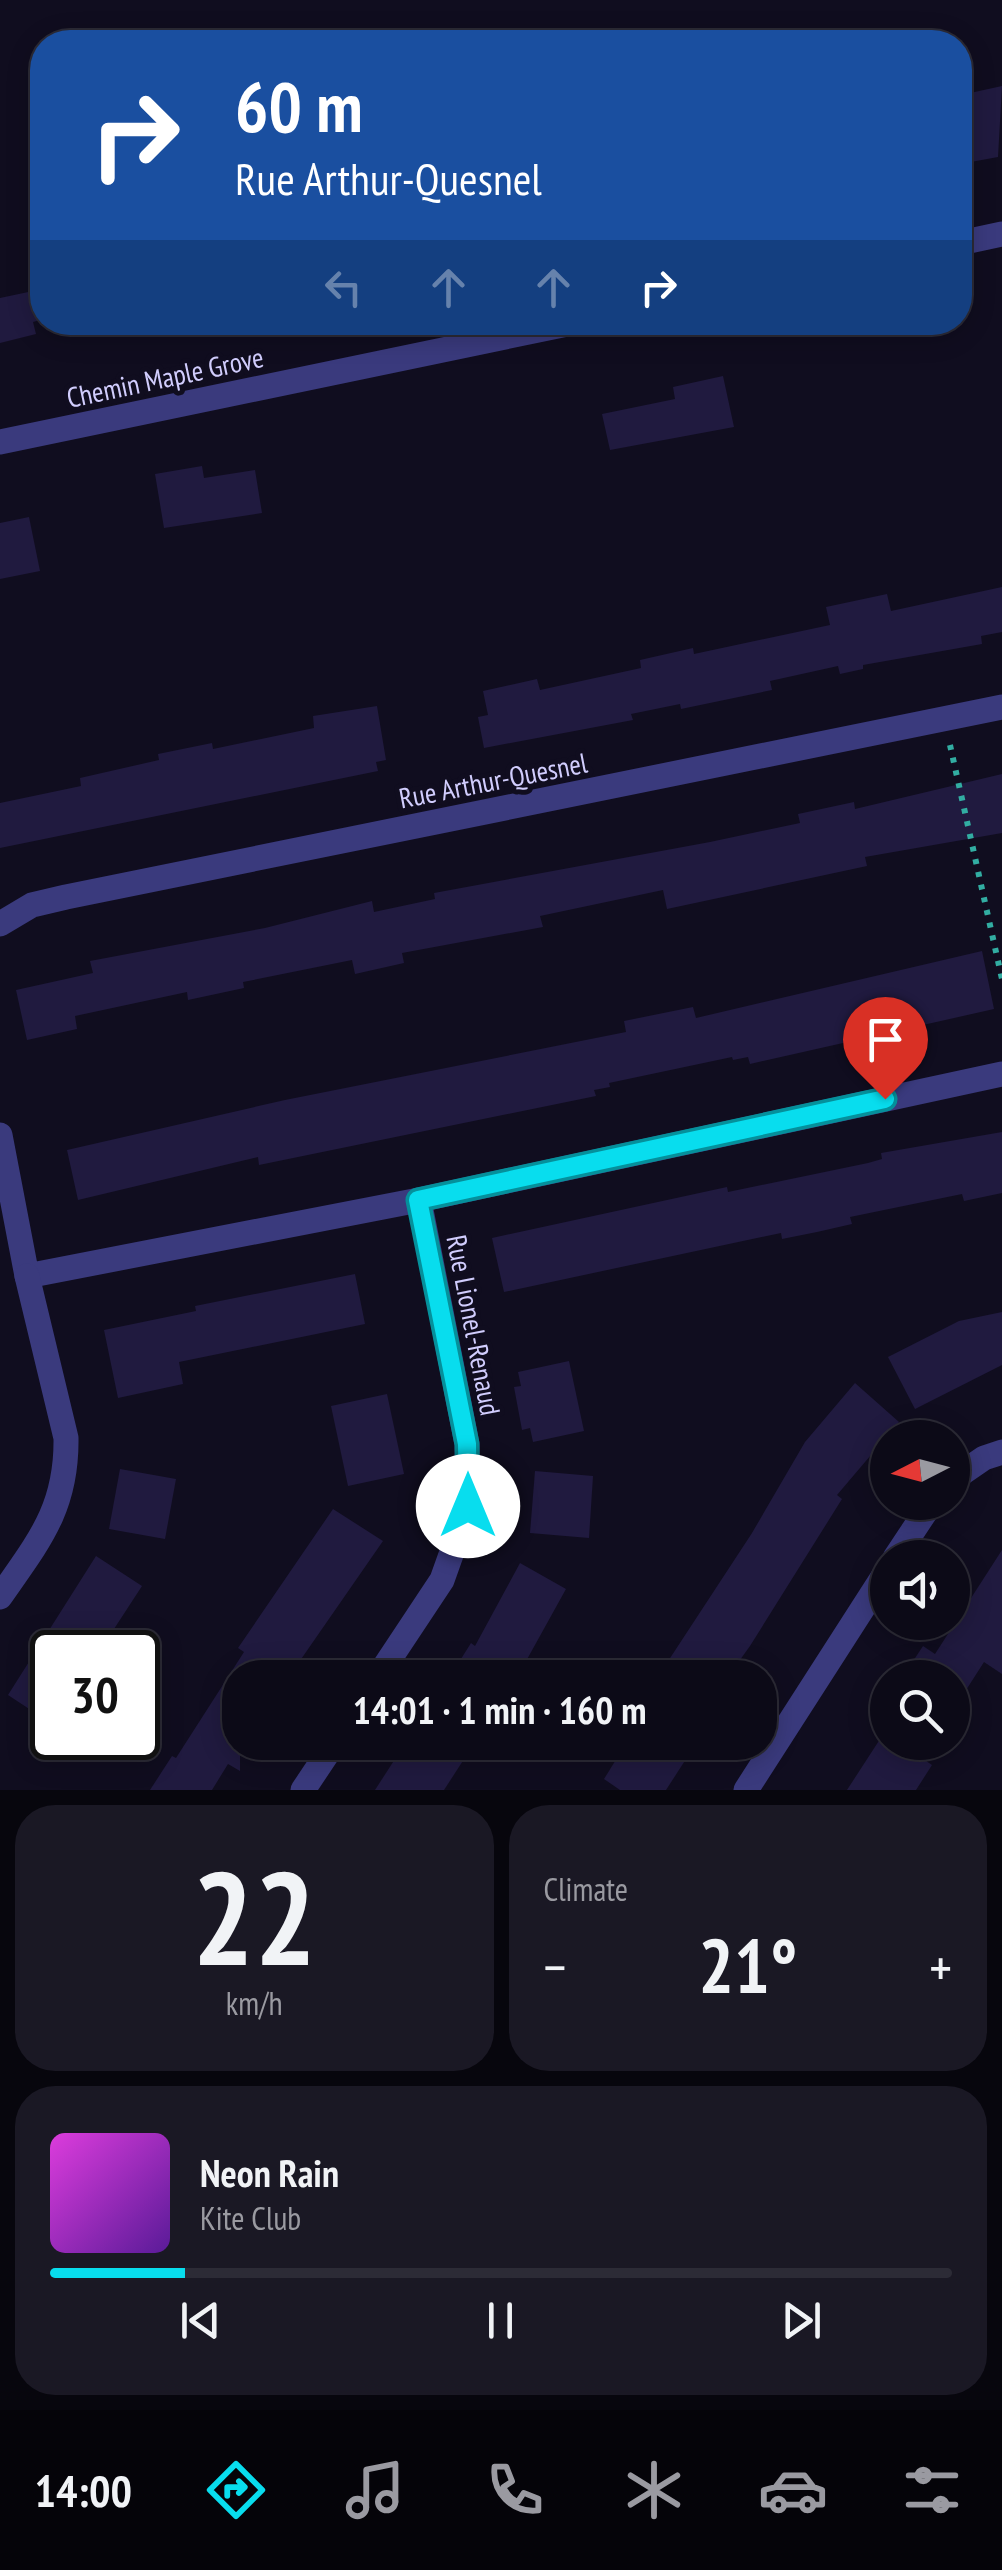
<!DOCTYPE html>
<html lang="en">
<head>
<meta charset="utf-8">
<style>
  body { margin:0; font-family:"PT Sans Narrow",sans-serif; background:#1a1824; color:#f1f3f6; height:100vh; display:flex; flex-direction:column; font-size:38px; white-space:nowrap }
  * { box-sizing:border-box; margin:0 }
  p { font-size:32px; color:#9a9aa1 }
  .icon { flex:none; width:55px; height:55px; fill:none; stroke:currentColor; stroke-width:2; stroke-linecap:round; stroke-linejoin:round }
  .map { position:relative; height:1790px; overflow:hidden }
  .drawer { display:flex; flex-direction:column; gap:15px; padding:15px; background:#07060d; flex:1 }
  .drawer>* { flex:none }
  .top-card { position:absolute; left:30px; top:30px; width:942px; height:305px; border-radius:40px; box-shadow:0 5px 25px #0003,0 0 0 2px #2c2b36; background:#1a4fa0; color:#fff; overflow:hidden }
  .needle { width:65px; rotate:264deg }
  .buttons { position:absolute; left:870px; top:1420px; display:grid; gap:20px }
  .buttons a { display:grid; place-items:center; width:100px; height:100px; border-radius:50%; background:#0c0a17; box-shadow:0 5px 25px #0003,0 0 0 2px #2c2b36; font-size:50px }
  .speed { position:absolute; left:30px; top:1630px; display:flex; gap:20px; font-size:50px; font-weight:700; text-align:center }
  .speed>* { display:grid; place-content:center; width:130px; height:130px; border-radius:50%; background:#0c0a17; box-shadow:0 5px 25px #0003,0 0 0 2px #2c2b36; line-height:1 }
  .speed .limit { border:5px solid #111; border-radius:15px; background:#fff; color:#111 }
  .pin { position:absolute; display:grid; place-items:center; width:85px; height:85px; color:#fff; margin:-102px -42px; border-radius:50% 50% 50% 0; rotate:-45deg; box-shadow:0 0 10px #0007 }
  .pin .icon { rotate:45deg }
  .me { position:absolute; width:110px; margin:-55px; rotate:0deg; stroke-linejoin:round; filter:drop-shadow(0 0 8px #0008) }
  .turn { display:flex; align-items:center; gap:35px; height:210px; padding:0 40px; font-size:45px }
  .turn .icon { width:130px; height:130px; stroke-width:2.5 }
  .turn b { display:block; font-size:70px; line-height:85px }
  .lanes { display:flex; align-items:center; height:95px; padding:0 40px; background:#0003; justify-content:center; gap:50px; direction:ltr }
  .lanes .off { opacity:.35 }
  .big { font-size:75px; font-weight:800; line-height:1.1 }
  .drawer .tile { flex:1; display:flex; flex-direction:column; justify-content:center; gap:15px; min-width:0; padding:0 35px; border-radius:40px; background:#1a1824 }
  .drawer .dial { align-items:center; gap:0 }
  .dial b { font-size:130px; line-height:1 }
  .song { display:flex; align-items:center; gap:30px }
  .cover { width:120px; height:120px; border-radius:15px; background:linear-gradient(135deg,hsl(300 70% 55%),hsl(270 70% 35%)) }
  .played { height:10px; border-radius:5px; background:linear-gradient(90deg,#08ddee 15%,#2c2b36 15%) }
  .keys { display:flex; justify-content:space-around; direction:ltr }
  .heat { display:flex; justify-content:space-between; align-items:center; font-size:55px; direction:ltr }
  .drawer .tiles { flex:1; display:grid; gap:15px; grid-template-columns:1fr 1fr }
  .tile:last-child { grid-column:span 2 }
  .trip { position:absolute; left:222px; top:1660px; width:555px; height:100px; border-radius:40px; background:#0c0a17; box-shadow:0 5px 25px #0003,0 0 0 2px #2c2b36; font-weight:800; line-height:100px; text-align:center }
  .menu { display:flex; height:160px; justify-content:space-around; align-items:center; background:#050409; color:#9a9aa1 }
  .menu .icon { width:70px; height:70px }
  .menu .selected { color:#08ddee }
  .menu b { font-size:45px; color:#f1f3f6 }
  .map>svg:first-child { display:block }
  .building { fill:#201a3f }
  .lines { fill:none; stroke-linecap:round; stroke-linejoin:round }
  .path { stroke:#32ada2; stroke-width:6; stroke-dasharray:5 8; stroke-linecap:butt }
  .street { stroke:#3a3a7d; stroke-width:25 }
  .route-casing { stroke:#05909b; stroke-width:25 }
  .route { stroke:#08ddee; stroke-width:18 }
  .labels { text-anchor:middle; dominant-baseline:central; stroke-width:10; stroke-linejoin:round; paint-order:stroke }
  .street-label { font-size:28px; fill:#d1cdfd; stroke:#100d1f }
</style>
</head>
<body>
<div class="map">
<svg width="1002" height="1790" viewBox="0 0 1002 1790">
  <rect width="100%" height="100%" fill="#100d1f"/>
  <g class="building">
    <polygon points="1002,86 998,157 960,164 960,103 972,101 970,93"/>
    <polygon points="33,291 40,320 33,322 36,334 0,343 0,298"/>
    <polygon points="723,376 734,427 610,450 602,414 675,399 673,387"/>
    <polygon points="202,466 204,478 255,470 262,513 164,528 155,474"/>
    <polygon points="29,517 40,571 0,579 0,523"/>
    <polygon points="1002,587 1002,632 981,636 982,644 863,665 863,669 840,674 838,666 770,681 772,690 681,709 680,704 631,714 633,720 484,748 478,717 488,715 483,691 537,679 540,690 641,668 640,660 693,648 694,654 830,625 826,607 887,594 891,611"/>
    <polygon points="377,706 386,760 376,762 378,771 0,848 0,803 81,786 80,778 159,760 158,754 212,743 213,749 314,728 313,716"/>
    <polygon points="1002,774 1002,833 865,857 867,866 667,909 663,890 540,916 543,927 402,953 404,963 355,974 352,960 243,982 244,988 188,1000 187,992 75,1016 77,1029 27,1040 16,990 93,973 90,961 265,928 372,901 374,912 435,899 434,893 710,842 800,823 798,814 854,802 855,809"/>
    <polygon points="982,951 994,1009 750,1064 748,1057 733,1060 732,1057 609,1083 610,1087 594,1090 596,1096 259,1165 258,1157 78,1200 67,1150 285,1100 626,1032 624,1021 693,1007 696,1018"/>
    <polygon points="1002,1132 1002,1193 964,1201 962,1194 850,1217 852,1224 817,1232 782,1239 781,1233 504,1292 492,1238 727,1187 728,1192 868,1163 882,1159 881,1153"/>
    <polygon points="355,1274 365,1324 179,1362 183,1384 118,1398 104,1330 196,1311 195,1306"/>
    <polygon points="1002,1312 1002,1365 915,1409 888,1357 959,1321"/>
    <polygon points="569,1361 584,1431 533,1442 530,1428 522,1430 514,1387 521,1386 518,1372"/>
    <polygon points="855,1383 899,1422 837,1495 842,1499 750,1646 727,1678 657,1678 752,1533 805,1442"/>
    <polygon points="387,1394 404,1474 348,1486 331,1406"/>
    <polygon points="120,1469 176,1479 165,1539 109,1529"/>
    <polygon points="535,1471 593,1476 589,1538 530,1533"/>
    <polygon points="333,1509 383,1541 288,1678 240,1678 240,1771 228,1764 212,1790 150,1790 172,1756 176,1758 244,1652 238,1648"/>
    <polygon points="1002,1550 1002,1674 984,1662 952,1712 952,1678 902,1678 923,1646 935,1654"/>
    <polygon points="96,1556 142,1586 99,1652 52,1652 52,1724 8,1695"/>
    <polygon points="520,1563 566,1589 520,1672 517,1678 449,1678 471,1643 475,1646"/>
    <polygon points="884,1733 888,1742 898,1742 932,1765 916,1790 847,1790"/>
    <polygon points="406,1742 451,1742 468,1753 444,1790 375,1790"/>
    <polygon points="627,1742 697,1742 666,1790 620,1790 604,1779"/>
  </g>
  <g class="lines">
    <polyline class="path" points="950,745 1002,979"/>
    <g class="street">
      <polyline points="960,243 1002,234"/>
      <polyline points="0,442 577,322"/>
      <polyline points="0,924 32,905 66,897 1002,707"/>
      <polyline points="0,1135 27,1276 419,1200 1002,1074"/>
      <polyline points="952,1480 984,1458 1002,1452"/>
      <polyline points="895,1558 932,1502"/>
      <path d="M0 1597C38 1542 67 1509 66 1438L27 1276"/>
      <polyline points="377,1678 442,1580 468,1507 467,1444 419,1200"/>
      <polyline points="303,1790 335,1742"/>
      <polyline points="746,1790 888,1569"/>
    </g>
  </g>
  <g class="lines">
    <defs>
      <polyline id="route" points="468,1506 467,1444 418,1200 885,1099"/>
    </defs>
    <use href="#route" class="route-casing"/>
    <use href="#route" class="route"/>
  </g>
  <g class="labels">
    <g class="street-label">
      <text transform="translate(165 377) rotate(-12)">Chemin Maple Grove</text>
      <text transform="translate(493 780) rotate(-11)">Rue Arthur-Quesnel</text>
      <text transform="translate(474 1325) rotate(79)">Rue Lionel-Renaud</text>
    </g>
  </g>
</svg>
<div class="buttons">
<a><svg class="needle" viewBox="-14 -14 28 28"><path d="M0-13l5 13h-10z" fill="#e53935"/><path d="M0 13l5-13h-10z" fill="#9a9aa1"/></svg></a>
<a><svg class="icon" aria-label="sound" viewBox="0 0 24 24"><path d="M4 9h4l5-4v14l-5-4H4zM17 9q2 3 0 6"/></svg></a>
<a><svg class="icon" aria-label="search" viewBox="0 0 24 24"><circle cx="10" cy="10" r="6"/><path d="M15 15l6 6"/></svg></a>
</div>
<div class="speed"><div class="limit">30</div></div>
<div class="pin" style="left:885px;top:1099px;background:#d93025"><svg class="icon" aria-label="arrive" viewBox="0 0 24 24"><path d="M6 21V4h12l-3 4 3 4H6"/></svg></div>
<svg class="me" style="left:468px;top:1506px" viewBox="-20 -20 40 40"><circle r="19" fill="#fff"/><path d="M0-13L10 11 0 6-10 11z" fill="#08ddee"/></svg>
<div class="trip">14:01 · 1 min · 160 m</div>
<div class="top-card">
<div class="turn"><svg class="icon" aria-label="right" viewBox="0 0 24 24"><path d="M7 20v-9h11M14 6l5 5-5 5"/></svg><div><b>60 m</b>Rue Arthur-Quesnel</div></div>
<div class="lanes"><svg class="icon off" aria-label="left" viewBox="0 0 24 24"><path d="M17 20v-9H6M10 6l-5 5 5 5"/></svg><svg class="icon off" aria-label="ahead" viewBox="0 0 24 24"><path d="M12 20V5M6 11l6-6 6 6"/></svg><svg class="icon off" aria-label="ahead" viewBox="0 0 24 24"><path d="M12 20V5M6 11l6-6 6 6"/></svg><svg class="icon" aria-label="right" viewBox="0 0 24 24"><path d="M7 20v-9h11M14 6l5 5-5 5"/></svg></div>
</div>
</div>
<section class="drawer">
<div class="tiles">
<div class="tile dial"><b>22</b><p>km/h</p></div>
<div class="tile"><p>Climate</p>
<div class="heat"><a>−</a><b class="big">21°</b><a>+</a></div>
</div>
<div class="tile">
<div class="song"><i class="cover"></i><div><b>Neon Rain</b><p>Kite Club</p></div></div>
<div class="played"></div>
<div class="keys"><svg class="icon" aria-label="previous" viewBox="0 0 24 24"><path d="M18 5L8 12l10 7zM5 5v14"/></svg><svg class="icon" aria-label="pause" viewBox="0 0 24 24"><path d="M8 5v14M16 5v14"/></svg><svg class="icon" aria-label="next" viewBox="0 0 24 24"><path d="M6 5l10 7-10 7zM19 5v14"/></svg></div>
</div>
</div>
</section>
<nav class="menu">
<b>14:00</b>
<svg class="icon selected" aria-label="directions" viewBox="0 0 24 24"><path d="M12 3l9 9-9 9-9-9zM9 14v-3h6M13 9l2 2-2 2"/></svg>
<svg class="icon" aria-label="music" viewBox="0 0 24 24"><path d="M9 18V5l10-2v13"/><circle cx="6" cy="18" r="3"/><circle cx="16" cy="16" r="3"/></svg>
<svg class="icon" aria-label="phone" viewBox="0 0 24 24"><path d="M5 4h4l2 5-3 2q2 4 5 5l2-3 5 2v4C11 20 4 13 5 4z"/></svg>
<svg class="icon" aria-label="climate" viewBox="0 0 24 24"><path d="M12 3v18M4 7l16 10M4 17L20 7"/></svg>
<svg class="icon" aria-label="car" viewBox="0 0 24 24"><path d="M5 17H2v-5l4-1 3-4h7l3 4 3 1v5h-3M9 17h6M6 11h13"/><circle cx="7" cy="17" r="2"/><circle cx="17" cy="17" r="2"/></svg>
<svg class="icon" aria-label="filters" viewBox="0 0 24 24"><path d="M4 7h16M4 17h16"/><circle cx="9" cy="7" r="2"/><circle cx="15" cy="17" r="2"/></svg>
</nav>
</body>
</html>
